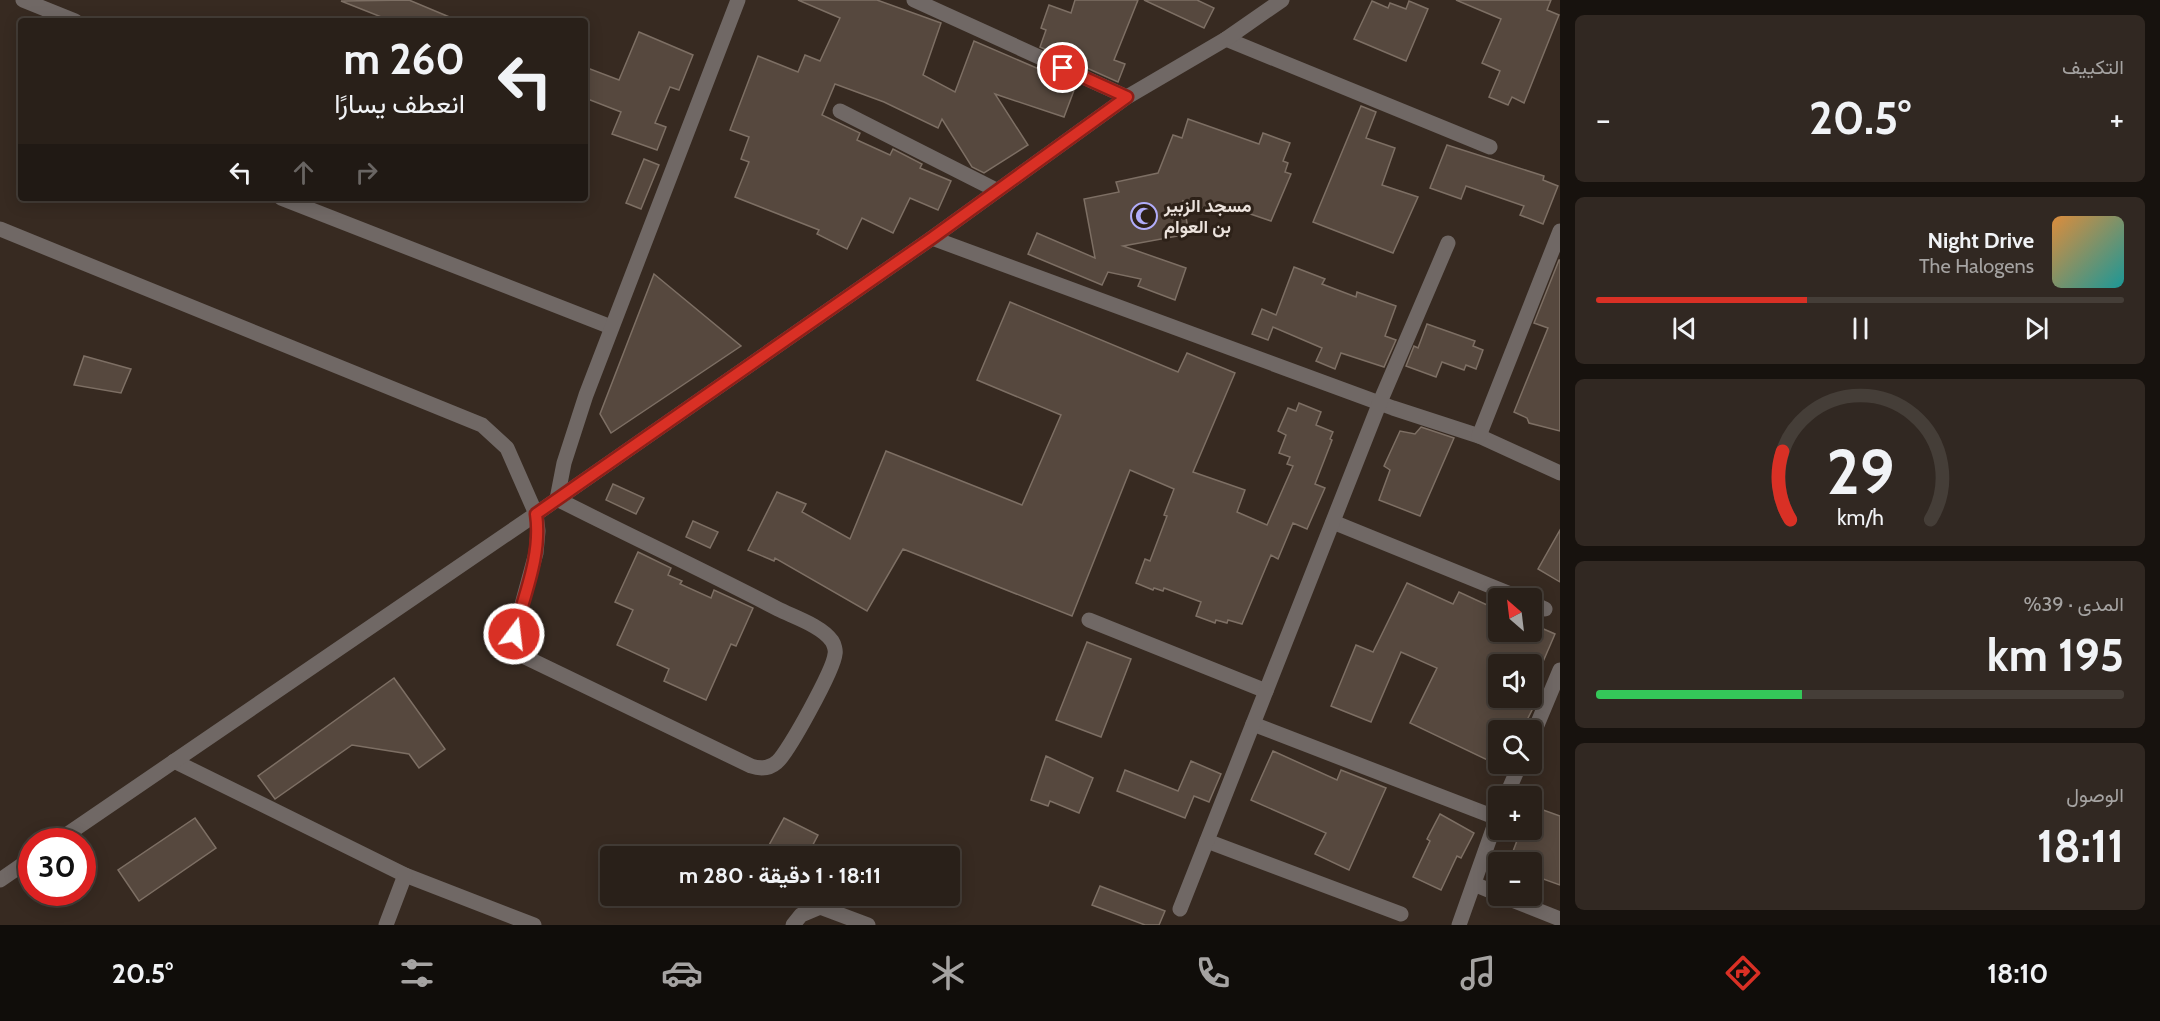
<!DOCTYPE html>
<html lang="ar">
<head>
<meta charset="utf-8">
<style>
  body { margin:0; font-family:Cabin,Vazirmatn,sans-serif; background:#312822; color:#f1f3f6; direction:rtl; height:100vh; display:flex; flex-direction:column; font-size:22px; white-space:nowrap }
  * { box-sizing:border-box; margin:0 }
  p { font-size:20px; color:#a5a3a2 }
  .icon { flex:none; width:33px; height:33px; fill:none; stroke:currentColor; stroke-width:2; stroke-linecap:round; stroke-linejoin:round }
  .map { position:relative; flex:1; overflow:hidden; direction:ltr }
  .panel { display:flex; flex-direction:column; gap:15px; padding:15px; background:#17120e; width:600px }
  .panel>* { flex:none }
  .banner { position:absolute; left:18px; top:18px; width:570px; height:183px; border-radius:6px; box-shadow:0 3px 15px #0003,0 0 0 2px #453e38; direction:rtl; background:#292019; color:#f1f3f6; overflow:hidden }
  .needle { width:39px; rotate:332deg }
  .controls { position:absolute; left:1488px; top:588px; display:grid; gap:12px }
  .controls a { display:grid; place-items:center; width:54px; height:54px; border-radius:6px; background:#292019; box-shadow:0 3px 15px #0003,0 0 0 2px #453e38; font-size:30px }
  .speed { position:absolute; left:18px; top:828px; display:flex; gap:12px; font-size:30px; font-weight:700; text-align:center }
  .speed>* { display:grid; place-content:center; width:78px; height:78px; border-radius:50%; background:#292019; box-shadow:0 3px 15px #0003,0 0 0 2px #453e38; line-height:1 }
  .speed .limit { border:9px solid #d22; background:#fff; color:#111 }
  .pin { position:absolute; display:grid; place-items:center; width:51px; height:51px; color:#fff; margin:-26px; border:3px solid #fff; border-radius:50%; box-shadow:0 2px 6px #0007 }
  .me { position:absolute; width:66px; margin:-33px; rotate:15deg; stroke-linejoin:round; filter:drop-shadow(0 0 4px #0008) }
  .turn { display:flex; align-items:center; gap:21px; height:126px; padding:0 24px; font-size:27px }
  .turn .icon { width:78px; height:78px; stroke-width:2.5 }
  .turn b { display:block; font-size:42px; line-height:51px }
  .lanes { display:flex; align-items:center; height:57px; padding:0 24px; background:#0003; justify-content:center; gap:30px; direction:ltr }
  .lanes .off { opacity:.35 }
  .big { font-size:45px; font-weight:700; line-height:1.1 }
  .panel .widget { flex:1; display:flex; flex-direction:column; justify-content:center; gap:9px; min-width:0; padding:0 21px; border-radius:9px; background:#312822 }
  .panel .dial { align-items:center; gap:0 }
  .dial svg { height:156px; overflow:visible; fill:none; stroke:#453e38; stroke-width:7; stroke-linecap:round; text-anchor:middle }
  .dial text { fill:#f1f3f6; stroke:none }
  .song { display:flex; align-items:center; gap:18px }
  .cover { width:72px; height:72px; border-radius:9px; background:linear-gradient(135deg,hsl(30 70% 55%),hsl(180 70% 35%)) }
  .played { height:6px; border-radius:3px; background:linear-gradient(90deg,#d93025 40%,#453e38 40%) }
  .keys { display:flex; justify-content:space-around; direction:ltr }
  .heat { display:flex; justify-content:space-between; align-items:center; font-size:33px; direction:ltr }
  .charge { height:9px; border-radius:4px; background:linear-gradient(90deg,#34c759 39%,#453e38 0) }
  .trip { position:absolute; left:600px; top:846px; width:360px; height:60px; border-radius:6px; background:#292019; box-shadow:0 3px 15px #0003,0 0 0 2px #453e38; font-weight:700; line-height:60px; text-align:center; direction:rtl }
  .dock { display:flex; height:96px; justify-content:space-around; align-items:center; background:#100d0a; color:#a5a3a2 }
  .dock .icon { width:42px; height:42px }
  .dock .on { color:#d93025 }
  .dock b { font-size:27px; color:#f1f3f6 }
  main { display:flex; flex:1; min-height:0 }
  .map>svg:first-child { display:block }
  .building { fill:#56483e; stroke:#7d6f64; stroke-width:1.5 }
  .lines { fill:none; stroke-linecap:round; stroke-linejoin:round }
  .minor { stroke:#706865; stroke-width:15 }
  .route-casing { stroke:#8d1f18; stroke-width:15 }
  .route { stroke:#d93025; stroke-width:10 }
  .labels { text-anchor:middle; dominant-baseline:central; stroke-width:6; stroke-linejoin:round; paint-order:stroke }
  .poi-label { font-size:18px; font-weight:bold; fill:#ebe2dc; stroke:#2d2118; text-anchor:start }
</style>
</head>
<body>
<main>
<section class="panel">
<div class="widget"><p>التكييف</p>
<div class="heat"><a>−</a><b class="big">20.5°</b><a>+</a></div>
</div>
<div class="widget">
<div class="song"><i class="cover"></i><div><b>Night Drive</b><p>The Halogens</p></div></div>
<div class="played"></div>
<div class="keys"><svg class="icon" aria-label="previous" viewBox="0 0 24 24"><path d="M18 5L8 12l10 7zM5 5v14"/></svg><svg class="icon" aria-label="pause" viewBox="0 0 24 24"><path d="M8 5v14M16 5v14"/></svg><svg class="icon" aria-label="next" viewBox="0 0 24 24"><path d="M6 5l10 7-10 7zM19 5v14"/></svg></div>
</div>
<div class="widget dial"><svg viewBox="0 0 100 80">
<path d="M14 69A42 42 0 1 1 86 69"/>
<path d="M14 69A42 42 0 0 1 10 34" stroke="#d93025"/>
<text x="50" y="56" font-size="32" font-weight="700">29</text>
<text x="50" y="72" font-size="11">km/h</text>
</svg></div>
<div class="widget"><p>المدى · 39%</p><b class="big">195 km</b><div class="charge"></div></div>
<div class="widget"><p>الوصول</p><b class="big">18:11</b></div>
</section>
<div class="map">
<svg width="1560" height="925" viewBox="0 0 1560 925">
  <rect width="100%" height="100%" fill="#372a21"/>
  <g class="building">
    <polygon points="409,0 459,21 384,21 384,18 341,1"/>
    <polygon points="798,0 877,0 941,23 923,75 955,92 974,41 1076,85 1064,117 995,94 1028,145 984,173 972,167 942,119 938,128 884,102 835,84 822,115 860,133 857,140 890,155 893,149 922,164 920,168 951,181 938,210 910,198 893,233 862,218 847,249 817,234 819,230 735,197 749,162 741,159 749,137 730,130 758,56 798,72 805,55 820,61 840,18"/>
    <polygon points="1075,0 1138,0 1114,60 1125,64 1118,82 1040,47 1046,30 1041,28 1049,5 1071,13"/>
    <polygon points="1144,0 1197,0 1214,8 1204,28"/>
    <polygon points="1456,0 1551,0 1547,10 1559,15 1524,103 1512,97 1508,105 1489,97 1500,71 1482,63 1501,19"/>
    <polygon points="1372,1 1388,8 1390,3 1406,9 1409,1 1428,9 1406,61 1354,39"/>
    <polygon points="639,32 693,55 679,90 670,87 655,123 666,127 657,150 612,134 621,112 585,98 585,67 619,80"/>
    <polygon points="1361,106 1376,112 1366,138 1395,148 1382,185 1418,197 1393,253 1313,222"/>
    <polygon points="1188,119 1259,144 1263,133 1290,143 1283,161 1288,163 1285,172 1291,174 1271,221 1224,205 1221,215 1183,201 1189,234 1123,246 1186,268 1175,300 1138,286 1141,279 1108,272 1102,285 1028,254 1037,233 1095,258 1084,199 1119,192 1116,182 1158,173 1173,135 1182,138"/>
    <polygon points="1447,145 1544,176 1543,180 1558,186 1543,224 1520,215 1524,206 1466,186 1461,199 1430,188"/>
    <polygon points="644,159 659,165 641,209 626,203"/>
    <polygon points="1559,260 1560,260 1560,431 1529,423 1527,418 1514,412 1548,328 1534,323"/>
    <polygon points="1294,267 1325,279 1322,284 1356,297 1357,292 1396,306 1385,336 1396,340 1384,367 1341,353 1335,369 1316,361 1322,348 1273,327 1268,340 1252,334 1262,309 1276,315"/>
    <polygon points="654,274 741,346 611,433 600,414"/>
    <polygon points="1010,302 1178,372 1187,353 1235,373 1193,472 1245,490 1237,512 1267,525 1293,466 1287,464 1290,457 1279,453 1286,435 1278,431 1288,408 1296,411 1299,403 1321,412 1316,425 1333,432 1330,439 1332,440 1315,484 1325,488 1307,529 1293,523 1278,559 1271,555 1242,624 1228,620 1227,623 1216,620 1215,623 1196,616 1201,602 1164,588 1163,591 1154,588 1153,590 1136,583 1145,559 1150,561 1167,516 1164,515 1174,489 1130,470 1072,616 903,549 867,611 775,558 774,561 748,550 777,492 806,504 802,512 850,539 886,451 1022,505 1061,415 977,380"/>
    <polygon points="1427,324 1475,341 1473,346 1483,350 1476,369 1466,365 1464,370 1442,362 1436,377 1406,366 1414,346 1418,348"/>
    <polygon points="84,356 131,369 121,393 74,385"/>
    <polygon points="1421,427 1454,438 1420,516 1379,500 1390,470 1384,466 1400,431 1415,434"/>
    <polygon points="613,484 644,498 636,514 606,500"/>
    <polygon points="693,521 718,532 710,548 686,537"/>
    <polygon points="1560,530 1560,582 1538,569"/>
    <polygon points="638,552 671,568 668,575 682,581 680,584 711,598 714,590 753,608 736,646 731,644 706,700 664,681 669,669 617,645 633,610 615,602"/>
    <polygon points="1407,583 1453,604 1459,592 1498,610 1498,632 1532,632 1532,624 1555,634 1542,664 1498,664 1498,698 1527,698 1524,703 1533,708 1522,730 1498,730 1498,765 1410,723 1437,668 1401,652 1371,722 1331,706 1356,645 1373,652"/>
    <polygon points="1087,642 1131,659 1101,737 1056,720"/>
    <polygon points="394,678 445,749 419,768 409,754 352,745 275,799 258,776"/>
    <polygon points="1273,751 1337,780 1341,770 1386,788 1349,870 1315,854 1326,833 1251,800"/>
    <polygon points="1046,756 1093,778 1079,813 1050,801 1048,806 1031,800"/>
    <polygon points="1191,761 1221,774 1209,802 1194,796 1185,818 1117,791 1125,770 1178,791"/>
    <polygon points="1532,806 1560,816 1560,885 1532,875 1532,862 1509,862 1521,830 1532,830"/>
    <polygon points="1440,814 1474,833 1461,858 1457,856 1441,890 1413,877 1430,841 1427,839"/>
    <polygon points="195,818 216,848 139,901 118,870"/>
    <polygon points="784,818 818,835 807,856 787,856 768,847"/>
    <polygon points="1100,886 1165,911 1159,925 1145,925 1092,905"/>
  </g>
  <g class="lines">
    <g class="minor">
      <polyline points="23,0 75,21"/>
      <polyline points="914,0 1127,97"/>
      <polyline points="1226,39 1490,147"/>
      <polyline points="840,111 996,190"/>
      <polyline points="281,198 611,327"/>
      <path d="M0 229 482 425 507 448 536 514 538 531 536 553 514 634 525 657 751 766C760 769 769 769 777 762 788 753 834 669 835 654 836 651 834 644 832 641 822 626 794 617 778 609 705 571 630 536 557 499L564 463 586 395 738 0"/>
      <polyline points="932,238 1393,408 1479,436 1560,473"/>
      <polyline points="1479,436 1560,231"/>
      <polyline points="1333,522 1520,598"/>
      <polyline points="1532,603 1545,609"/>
      <polyline points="1089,620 1266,691"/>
      <polyline points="1253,724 1497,818"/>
      <polyline points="1532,737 1560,670"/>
      <polyline points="174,761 405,875 534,925"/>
      <polyline points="1506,796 1520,764"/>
      <polyline points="1207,841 1401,914"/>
      <polyline points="56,842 536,514 932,238 1127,97 1226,39 1282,0"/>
      <polyline points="0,880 32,858"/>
      <polyline points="1474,884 1498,894"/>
      <polyline points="1502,896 1560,919"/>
      <polyline points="1180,909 1380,402 1448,243"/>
      <polyline points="386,925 405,875"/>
      <polyline points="793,925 801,915 820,907 868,925"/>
      <polyline points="1459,925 1498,815"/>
    </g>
  </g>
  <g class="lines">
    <defs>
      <path id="route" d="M514 634C524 595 542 555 536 514L932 238 1127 97 1063 68"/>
    </defs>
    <use href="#route" class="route-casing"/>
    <use href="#route" class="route"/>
  </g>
  <defs>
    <symbol id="mosque-ring" viewBox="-11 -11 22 22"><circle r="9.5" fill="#2d2118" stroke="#b1adfa" stroke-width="1.5"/><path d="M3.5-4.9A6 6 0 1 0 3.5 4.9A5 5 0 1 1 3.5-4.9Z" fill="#b1adfa"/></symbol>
  </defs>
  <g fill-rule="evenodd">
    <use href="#mosque-ring" x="1129" y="201" width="30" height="30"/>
  </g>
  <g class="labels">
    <g class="poi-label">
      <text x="1164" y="206">مسجد الزبير<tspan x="1164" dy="21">بن العوام</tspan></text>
    </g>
  </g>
</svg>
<div class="controls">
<a><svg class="needle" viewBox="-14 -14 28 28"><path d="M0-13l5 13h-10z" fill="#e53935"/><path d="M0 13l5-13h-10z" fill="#a5a3a2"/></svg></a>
<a><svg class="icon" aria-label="sound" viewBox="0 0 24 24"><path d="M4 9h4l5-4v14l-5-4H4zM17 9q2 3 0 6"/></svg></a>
<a><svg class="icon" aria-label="search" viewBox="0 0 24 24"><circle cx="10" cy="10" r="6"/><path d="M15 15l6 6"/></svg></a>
<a>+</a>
<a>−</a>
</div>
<div class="speed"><div class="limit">30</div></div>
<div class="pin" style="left:1063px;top:68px;background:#d93025"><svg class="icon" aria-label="arrive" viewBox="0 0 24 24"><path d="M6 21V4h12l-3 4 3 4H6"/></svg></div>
<svg class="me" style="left:514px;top:634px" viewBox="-20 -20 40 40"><circle r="17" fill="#d93025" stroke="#fff" stroke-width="3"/><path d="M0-11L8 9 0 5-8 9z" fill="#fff"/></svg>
<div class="trip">18:11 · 1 دقيقة · 280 m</div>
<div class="banner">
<div class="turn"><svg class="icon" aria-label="left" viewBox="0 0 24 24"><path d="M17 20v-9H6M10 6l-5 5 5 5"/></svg><div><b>260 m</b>انعطف يسارًا</div></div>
<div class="lanes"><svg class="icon" aria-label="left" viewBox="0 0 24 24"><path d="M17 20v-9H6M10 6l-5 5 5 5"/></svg><svg class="icon off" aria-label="ahead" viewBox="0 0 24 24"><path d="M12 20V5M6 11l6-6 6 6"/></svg><svg class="icon off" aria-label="right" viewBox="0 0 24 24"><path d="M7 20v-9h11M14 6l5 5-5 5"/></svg></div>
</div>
</div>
</main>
<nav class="dock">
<b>18:10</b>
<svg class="icon on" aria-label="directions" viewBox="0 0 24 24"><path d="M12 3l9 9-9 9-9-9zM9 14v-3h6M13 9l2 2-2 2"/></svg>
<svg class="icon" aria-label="music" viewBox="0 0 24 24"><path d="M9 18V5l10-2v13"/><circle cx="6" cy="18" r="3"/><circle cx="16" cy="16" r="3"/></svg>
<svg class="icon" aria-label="phone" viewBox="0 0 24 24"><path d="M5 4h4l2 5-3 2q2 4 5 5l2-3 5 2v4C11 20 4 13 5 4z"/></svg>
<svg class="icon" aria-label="climate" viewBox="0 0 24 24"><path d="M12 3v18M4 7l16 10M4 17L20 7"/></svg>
<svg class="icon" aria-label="car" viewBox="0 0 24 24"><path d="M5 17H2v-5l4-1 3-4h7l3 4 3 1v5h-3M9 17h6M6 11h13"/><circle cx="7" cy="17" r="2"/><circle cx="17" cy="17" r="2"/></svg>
<svg class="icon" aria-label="filters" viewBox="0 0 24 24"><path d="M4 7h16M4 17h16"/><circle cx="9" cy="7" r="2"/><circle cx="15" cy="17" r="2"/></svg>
<b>20.5°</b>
</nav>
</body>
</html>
